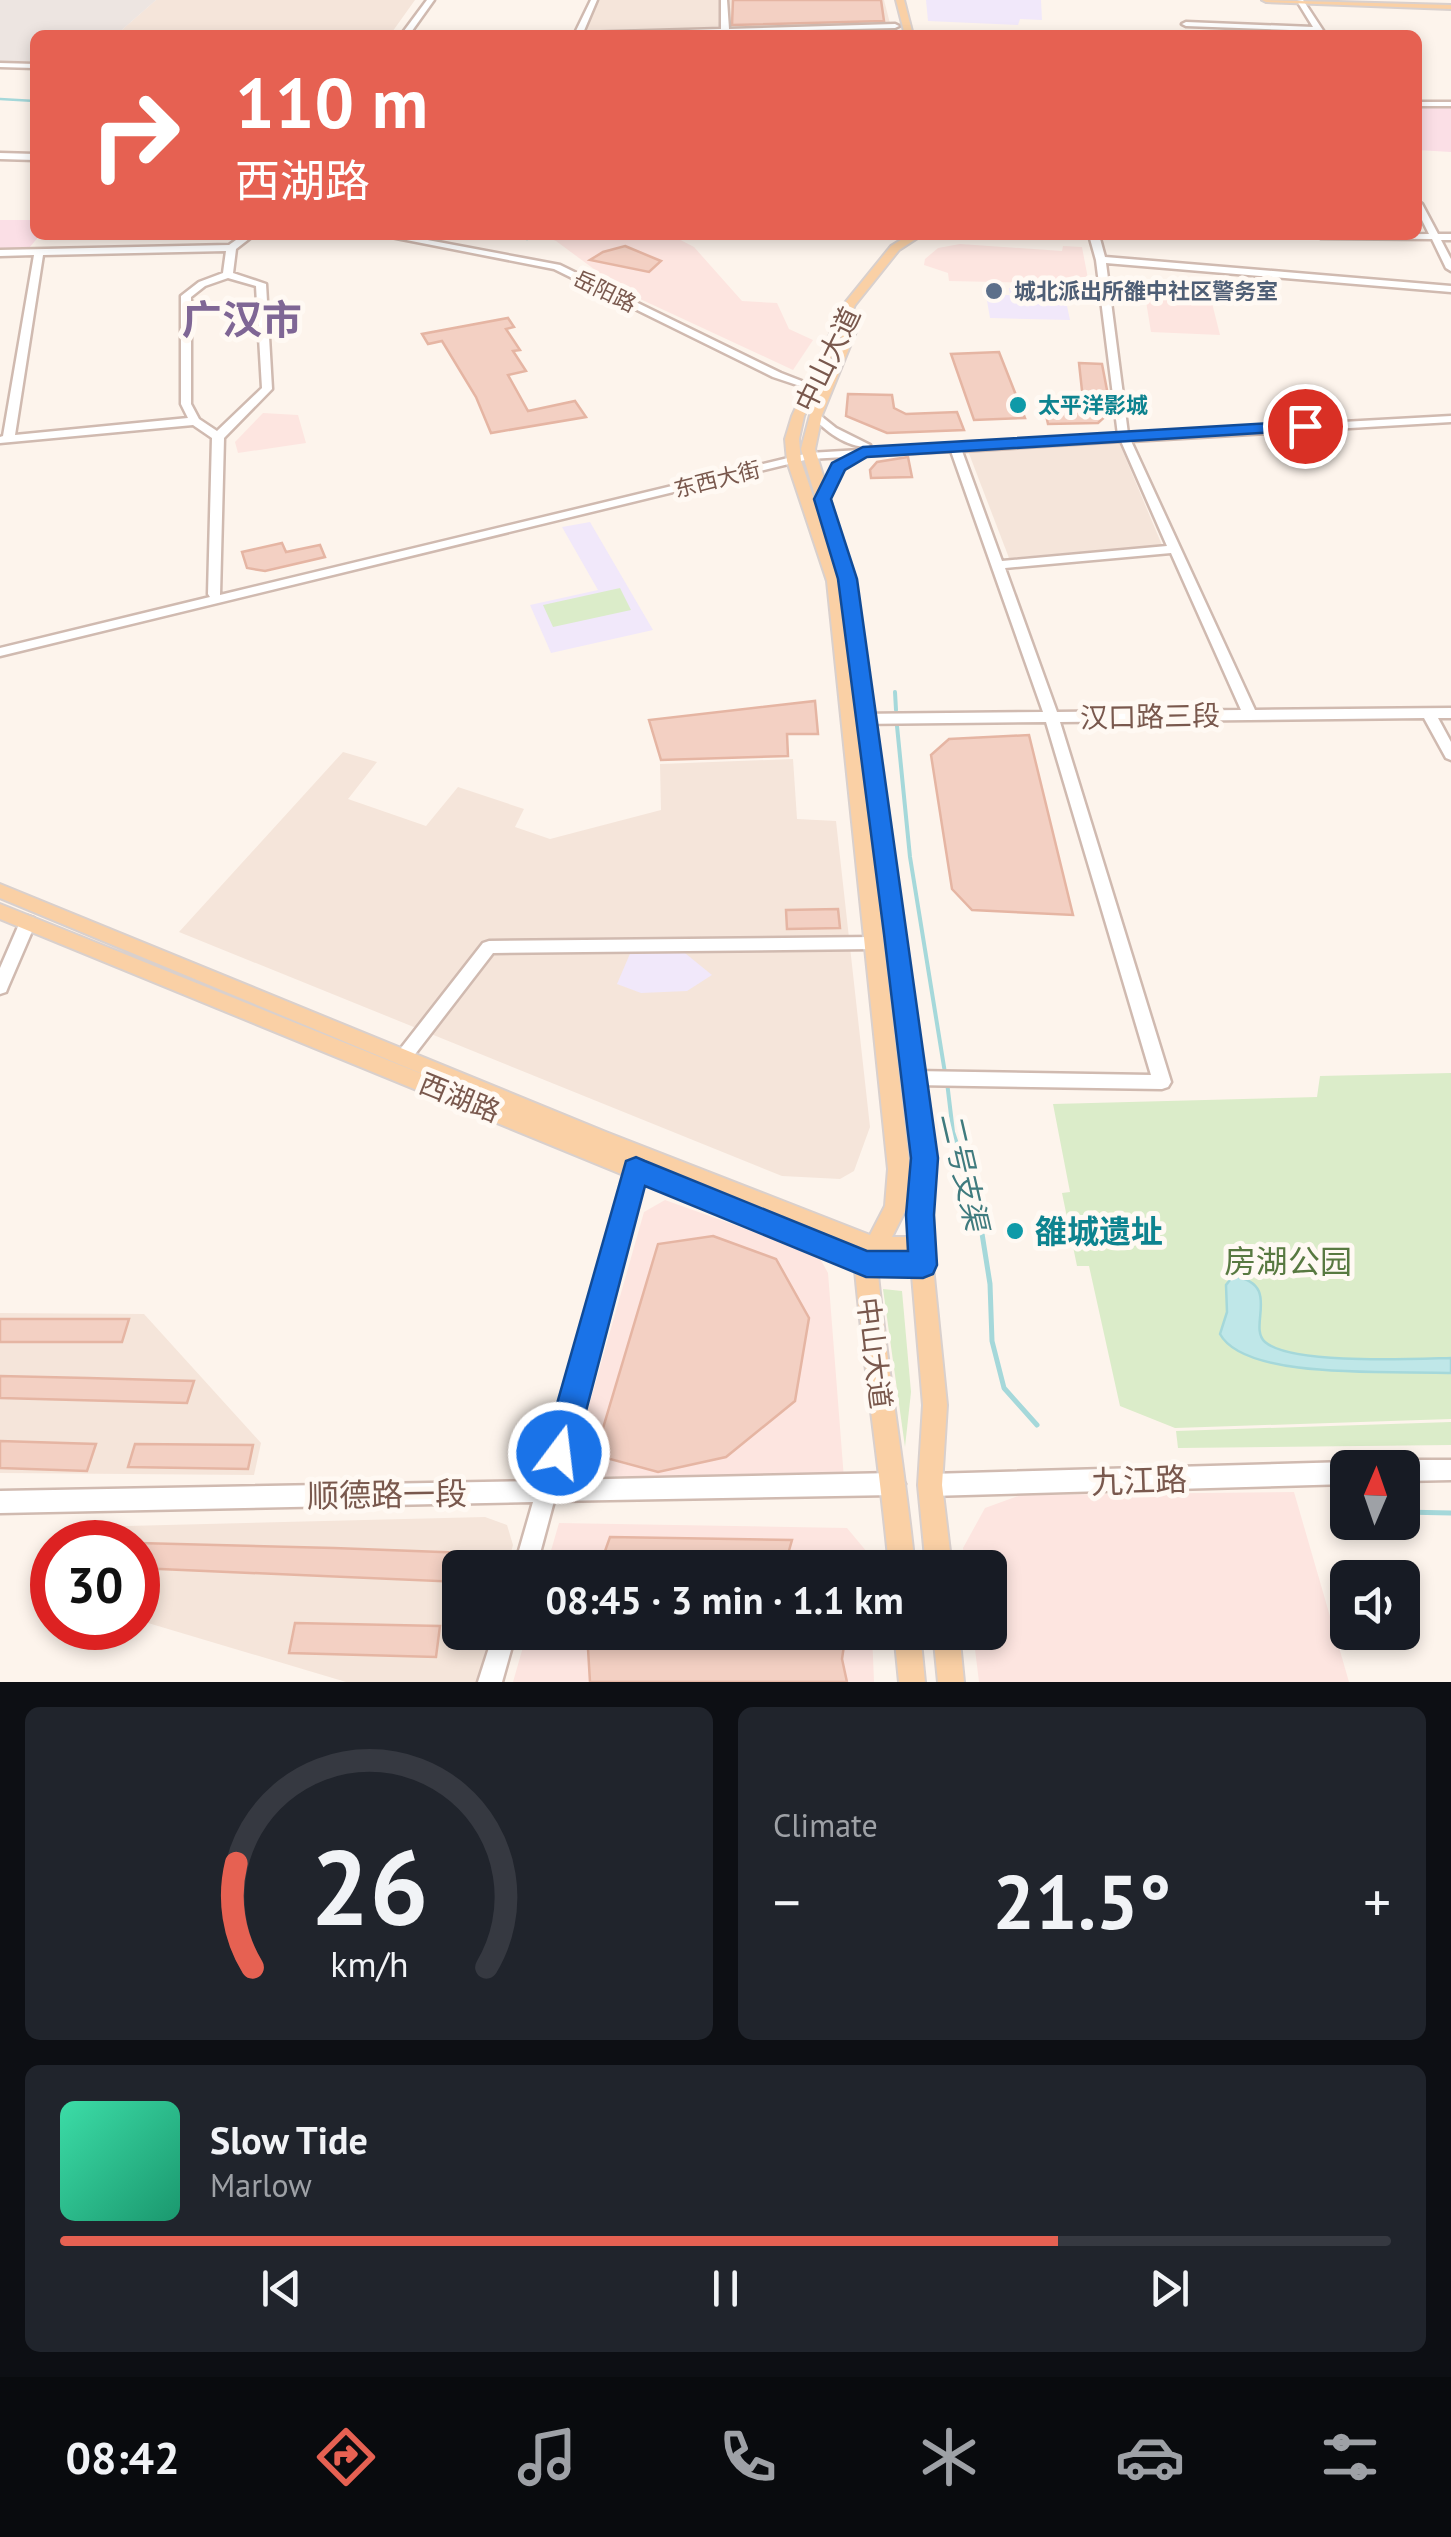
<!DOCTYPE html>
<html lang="en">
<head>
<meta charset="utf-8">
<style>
  body { margin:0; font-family:"PT Sans","Noto Sans SC",sans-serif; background:#20242c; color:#f1f3f6; height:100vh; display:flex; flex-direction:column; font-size:38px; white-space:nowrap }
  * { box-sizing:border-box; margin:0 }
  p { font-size:32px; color:#9ea1a6 }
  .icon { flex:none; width:55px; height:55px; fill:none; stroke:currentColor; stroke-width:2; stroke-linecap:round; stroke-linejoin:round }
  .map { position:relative; height:1682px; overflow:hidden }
  .panel { display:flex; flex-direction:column; gap:25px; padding:25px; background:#0d0f14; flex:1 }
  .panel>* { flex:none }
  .guide { position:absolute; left:30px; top:30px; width:1392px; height:210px; border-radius:15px; box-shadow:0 5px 15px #0003; background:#e66152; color:#fff; overflow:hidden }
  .needle { width:65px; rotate:2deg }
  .buttons { position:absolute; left:1330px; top:1450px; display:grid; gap:20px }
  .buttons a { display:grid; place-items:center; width:90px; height:90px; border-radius:15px; background:#171b24; box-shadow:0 5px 15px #0003; font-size:50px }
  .speed { position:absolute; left:30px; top:1520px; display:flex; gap:20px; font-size:50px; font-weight:700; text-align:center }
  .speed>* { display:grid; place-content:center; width:130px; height:130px; border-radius:50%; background:#171b24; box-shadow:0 5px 15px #0003; line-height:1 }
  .speed .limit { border:15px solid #d22; background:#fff; color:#111 }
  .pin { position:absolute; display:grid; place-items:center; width:85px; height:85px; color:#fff; margin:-42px; border:5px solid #fff; border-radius:50%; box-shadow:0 2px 10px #0007 }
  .me { position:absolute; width:110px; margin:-55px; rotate:15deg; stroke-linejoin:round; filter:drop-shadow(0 0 8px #0008) }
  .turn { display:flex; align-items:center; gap:35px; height:210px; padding:0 40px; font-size:45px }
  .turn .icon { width:130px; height:130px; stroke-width:2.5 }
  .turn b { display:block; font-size:70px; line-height:85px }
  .big { font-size:75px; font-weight:800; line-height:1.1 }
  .panel .tile { flex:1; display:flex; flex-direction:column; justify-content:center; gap:15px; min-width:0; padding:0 35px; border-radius:15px; background:#20242c }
  .panel .dial { align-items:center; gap:0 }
  .dial svg { height:260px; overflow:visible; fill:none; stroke:#363941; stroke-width:7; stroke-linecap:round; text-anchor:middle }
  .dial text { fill:#f1f3f6; stroke:none }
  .song { display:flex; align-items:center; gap:30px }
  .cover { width:120px; height:120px; border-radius:15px; background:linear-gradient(135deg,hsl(160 70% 55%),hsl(160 70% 35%)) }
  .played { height:10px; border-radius:5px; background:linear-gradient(90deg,#e66152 75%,#363941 75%) }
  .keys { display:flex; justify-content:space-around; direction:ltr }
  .heat { display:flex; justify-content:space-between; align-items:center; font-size:55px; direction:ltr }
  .panel .tiles { flex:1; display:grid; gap:25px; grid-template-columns:1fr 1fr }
  .tile:last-child { grid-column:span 2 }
  .trip { position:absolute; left:442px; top:1550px; width:565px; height:100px; border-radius:15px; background:#171b24; box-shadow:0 5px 15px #0003; font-weight:800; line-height:100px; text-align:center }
  .tabs { display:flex; height:160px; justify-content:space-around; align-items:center; background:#090b0e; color:#9ea1a6 }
  .tabs .icon { width:70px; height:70px }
  .tabs .current { color:#e66152 }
  .tabs b { font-size:45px; color:#f1f3f6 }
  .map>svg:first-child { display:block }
  .residential { fill:#f5e5da }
  .commercial { fill:#fde5e0 }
  .industrial { fill:#ede5e1 }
  .education { fill:#f1e8fa }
  .medical { fill:#fbdfe6 }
  .green { fill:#dbecc9 }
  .water { fill:#bfe7e8; stroke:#a5d8da; stroke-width:2.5 }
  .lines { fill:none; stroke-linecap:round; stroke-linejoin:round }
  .stream-far2 { stroke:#a5d8da; stroke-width:2.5 }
  .stream-far1 { stroke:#a5d8da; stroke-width:4 }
  .stream { stroke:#a5d8da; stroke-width:5 }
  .building { fill:#f3d0c3; stroke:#e5b5a3; stroke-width:2.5 }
  .minor-casing { stroke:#d0bab0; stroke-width:5 }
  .major-casing { stroke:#d9d0cd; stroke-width:4 }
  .minor { fill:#fff; fill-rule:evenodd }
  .major { fill:#fad0a5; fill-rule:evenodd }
  .route { fill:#1a73e8; stroke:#114b97; stroke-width:2.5 }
  .service-dot { fill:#5c6f8a; stroke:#fff9f3; stroke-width:4 }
  .culture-dot { fill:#0f9aa8; stroke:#fff9f3; stroke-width:4 }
  .labels { text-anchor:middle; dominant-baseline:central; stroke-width:10; stroke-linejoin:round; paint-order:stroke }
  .far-street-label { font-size:22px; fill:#79584d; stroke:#fff9f3 }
  .far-service-label { font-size:22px; font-weight:bold; fill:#4e5e75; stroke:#fff9f3; text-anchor:start }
  .far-culture-label { font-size:22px; font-weight:bold; fill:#0d838f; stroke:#fff9f3; text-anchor:start }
  .street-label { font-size:28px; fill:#79584d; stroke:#fff9f3 }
  .water-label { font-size:30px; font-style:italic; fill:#407b7e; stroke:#fff9f3 }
  .near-culture-label { font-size:32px; font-weight:bold; fill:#0d838f; stroke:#fff9f3; text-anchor:start }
  .near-park-label { font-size:32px; fill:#587941; stroke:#fff9f3 }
  .near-street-label { font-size:32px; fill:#79584d; stroke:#fff9f3 }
  .far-town-label { font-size:40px; font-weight:bold; fill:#7f6695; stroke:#fff9f3 }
</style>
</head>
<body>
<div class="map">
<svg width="1451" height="1682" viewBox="0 0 1451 1682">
  <rect width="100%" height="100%" fill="#fdf4ec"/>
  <g class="residential">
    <polygon points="156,0 415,0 390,35 116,35"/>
    <polygon points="597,0 884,0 893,35 581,35"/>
    <polygon points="1118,440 1162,545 1009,558 968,451"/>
    <polygon points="343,752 377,762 348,799 426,826 458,787 524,809 515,827 550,839 661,810 660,764 793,759 797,819 836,821 870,1127 854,1171 840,1179 782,1176 179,932"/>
    <polygon points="0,1313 144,1314 261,1443 254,1475 0,1473"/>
    <polygon points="485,1517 507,1525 513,1545 507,1567 460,1568 460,1632 490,1633 477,1682 346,1682 138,1620 138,1542 83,1542 87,1527"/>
  </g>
  <g class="commercial">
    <polygon points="541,235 671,235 694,247 742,301 777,303 789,329 813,340 793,370 625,292 556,241"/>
    <polygon points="960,244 1062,251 1063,246 1082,247 1089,284 949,281 948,273 924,265 925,259 938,248"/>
    <polygon points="1145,295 1211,299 1220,335 1151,332"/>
    <polygon points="263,413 298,415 306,443 238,453 235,442"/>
    <polygon points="665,1200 818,1255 828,1273 844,1479 569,1476 644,1212"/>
    <polygon points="1294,1492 1349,1682 979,1682 973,1633 990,1632 990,1568 965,1567 963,1548 985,1508 1021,1495"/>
    <polygon points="559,1523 847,1528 867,1552 868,1567 546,1568"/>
    <polygon points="527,1633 872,1633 874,1682 513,1682"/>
  </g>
  <polygon class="industrial" points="0,0 156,0 116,35 35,35 35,62 0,61"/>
  <g class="education">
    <polygon points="926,0 1041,0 1042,20 1020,19 1018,25 928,21"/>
    <polygon points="1063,287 1070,320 990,318 986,295 1010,295 1009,288"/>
    <polygon points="590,522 653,630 551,653 530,605 598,590 562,527"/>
    <polygon points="632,949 680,949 712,975 687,991 641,993 617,984"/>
  </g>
  <g class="medical">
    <polygon points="1418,107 1451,108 1451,152 1418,150"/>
    <polygon points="0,220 35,220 35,235 40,235 29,248 0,249"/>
  </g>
  <g class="green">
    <polygon points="620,588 631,610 553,627 543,605"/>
    <polygon points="1451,1073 1451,1419 1175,1428 1120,1406 1089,1266 1077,1266 1062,1193 1070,1192 1053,1104 1317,1097 1320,1076"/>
    <polygon points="883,1289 902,1291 911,1392 905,1447"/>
    <polygon points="1451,1422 1451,1445 1178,1448 1176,1431"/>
  </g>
  <path class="water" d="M1233 1276C1283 1284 1247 1326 1265 1342 1292 1365 1412 1359 1451 1358V1373C1402 1370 1246 1382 1220 1334L1227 1312 1226 1285Z"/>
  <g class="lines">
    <g class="stream-far2">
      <polyline points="0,99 35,101"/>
      <polyline points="515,235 527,239"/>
    </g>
    <g class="stream-far1">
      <polyline points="895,692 896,710"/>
      <polyline points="897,726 910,857 945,1073"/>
      <polyline points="947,1082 953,1132 966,1171"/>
    </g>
    <g class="stream">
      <polyline points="965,1168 977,1202 990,1284 992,1341 1004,1388 1037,1425"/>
      <polyline points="1402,1512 1451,1513"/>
    </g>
  </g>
  <g class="building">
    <polygon points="733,0 881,0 884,21 732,25"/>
    <polygon points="625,246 661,261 649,272 590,260 603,252"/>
    <polygon points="508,318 514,327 506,329 520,350 513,351 526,371 508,375 528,411 575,401 586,417 491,433 476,397 442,341 428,344 422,334"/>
    <polygon points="999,352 1025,418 974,420 951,354"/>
    <polygon points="1079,363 1102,364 1111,411 1098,423 1048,424 1045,411 1084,409"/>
    <polygon points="848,394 892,395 894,408 906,414 957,412 964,430 887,433 846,416"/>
    <polygon points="908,457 912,477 871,478 870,470 877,462"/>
    <polygon points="282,543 286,552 320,545 325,557 265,571 247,568 242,552"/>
    <polygon points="815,701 818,734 787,734 788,756 661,760 649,720"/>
    <polygon points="1029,735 1073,915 972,910 952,889 931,755 949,739"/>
    <polygon points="838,909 840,928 787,929 786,910"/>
    <polygon points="713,1236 776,1259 809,1318 795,1401 726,1457 658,1472 595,1455 658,1244"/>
    <polygon points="0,1319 129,1319 122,1342 0,1342"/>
    <polygon points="0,1376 88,1378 194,1381 187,1403 75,1400 0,1398"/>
    <polygon points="0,1441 96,1444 87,1471 0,1468"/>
    <polygon points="135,1444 253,1445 248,1469 128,1467"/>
    <polygon points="610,1537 792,1540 784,1568 599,1568"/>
    <polygon points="138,1543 334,1548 467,1553 464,1568 460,1568 460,1582 138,1568"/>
    <polygon points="295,1623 440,1626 436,1657 289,1653"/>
    <polygon points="587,1632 846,1632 842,1659 847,1682 590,1682"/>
  </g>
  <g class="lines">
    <defs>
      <g id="minor">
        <polygon points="427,0 434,0 409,35 401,35"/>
        <polygon points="591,0 597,0 583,33 721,29 721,0 727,0 729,29 895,24 899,26 895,28 574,35"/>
        <polygon points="1303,0 1326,35 1318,35 1316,31 1186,26 1182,24 1186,22 1313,27 1297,1"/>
        <polygon points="0,63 35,64 35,68 0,67"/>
        <rect x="1418" y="102" width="33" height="4"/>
        <polygon points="0,153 35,154 35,160 0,159"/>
        <polygon points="1418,201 1422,204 1438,234 1451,234 1451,240 1441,240 1451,259 1451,271 1446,268 1432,239 1321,238 1316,235 1429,234 1418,212"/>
        <path d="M243 235H254L236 249 233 273 266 284 272 389 224 438 220 595 809 453 1118 435 1096 260 1089 235H1099L1105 257 1451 286V292L1106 263 1128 434 1451 416V422L1131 441 1255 710 1451 708V718H1438L1451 742V760L1446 758 1424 718 1060 722 1171 1082 1168 1087 1162 1089 914 1085 908 1083 905 1078 908 1073 914 1071 1151 1075 1046 722 855 724 848 719 855 714 1043 712 951 451 860 456 843 469 828 499 822 503 816 499 834 465 845 457 809 459 0 656V648L210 597 208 594 212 438 193 425 0 443V437L3 436 34 255 0 256V250L229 245ZM226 251 223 273 199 282 181 296V404L188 418 15 435 43 255ZM228 278 256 286 262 388 217 431 199 419 191 404V297L205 286ZM1121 441 1167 546 1002 561 962 451ZM1171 553 1241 710 1057 712 1005 568Z"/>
        <polygon points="381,235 401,235 560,265 781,373 817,387 812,390 773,377 554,269"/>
        <path d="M816 412 836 428 870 445 868 447C846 447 825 431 811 415Z"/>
        <polygon points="28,916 34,918 36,922 8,987 6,992 0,994 0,968 20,922 22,918"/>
        <polygon points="874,937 880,939 882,943 880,947 874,949 493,953 409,1062 403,1064 397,1062 394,1057 483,943 489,941"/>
        <polygon points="636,1161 642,1163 645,1169 560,1480 894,1473 901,1477 905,1484 901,1491 894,1495 554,1501 536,1568 514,1568 533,1502 0,1513 0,1491 539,1481 627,1169 630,1163"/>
        <polygon points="1402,1460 1451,1460 1451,1480 1402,1481 1402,1468 1393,1468 1395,1464"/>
        <polygon points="1348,1462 1356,1468 1348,1468 1348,1484 930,1496 923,1492 919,1485 923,1478 930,1474"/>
        <polygon points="494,1632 516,1632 502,1682 478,1682"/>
      </g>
      <g id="major">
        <polygon points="896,0 904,0 913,35 905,35"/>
        <polygon points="1262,0 1451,5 1451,9 1266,2"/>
        <path d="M909 235H922L899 250 855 305 804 416 799 439 801 461 834 558 801 449 810 415 847 324 857 322 859 324 822 415 815 449 854 579 935 1158 931 1247 947 1405 942 1485 952 1568H926L918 1485 923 1405 912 1275H878C888 1373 905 1469 915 1568H889C880 1468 864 1370 855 1270L0 919V904L437 1080 0 898V884L606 1132 870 1235 885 1206 888 1169 827 581 787 461 785 439 792 416 844 304 891 246ZM855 699 913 1158 910 1237H892L907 1207 910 1169Z"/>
        <polygon points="894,1632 920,1632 925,1682 899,1682"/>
        <polygon points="933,1632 959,1632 964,1682 938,1682"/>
      </g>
    </defs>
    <use href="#minor" class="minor-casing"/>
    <use href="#major" class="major-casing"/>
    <use href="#minor" class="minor"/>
    <use href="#major" class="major"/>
  </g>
  <polygon class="route" points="1305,421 1314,426 1311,430 867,457 845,470 831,499 857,579 938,1158 934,1215 937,1265 933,1274 923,1278 866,1277 645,1186 575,1453 570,1464 559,1469 548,1464 543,1453 626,1161 636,1157 645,1161 867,1251 908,1251 906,1215 911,1158 884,934 838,579 814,499 832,463 863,447"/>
  <circle class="service-dot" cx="994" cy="291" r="10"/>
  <g class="culture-dot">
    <circle cx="1018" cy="405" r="10"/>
    <circle cx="1015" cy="1231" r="10"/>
  </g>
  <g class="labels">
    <g class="far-street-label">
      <text transform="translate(605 291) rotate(26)">岳阳路</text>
      <text transform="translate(717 479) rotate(-14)">东西大街</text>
    </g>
    <g class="far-service-label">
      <text x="1014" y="291">城北派出所雒中社区警务室</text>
    </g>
    <g class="far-culture-label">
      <text x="1038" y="405">太平洋影城</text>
    </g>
    <g class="street-label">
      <text transform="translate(827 359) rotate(-64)">中山大道</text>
      <text transform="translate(1150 716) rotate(-1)">汉口路三段</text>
      <text transform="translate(460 1097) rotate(22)">西湖路</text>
      <text transform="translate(875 1353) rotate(83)">中山大道</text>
    </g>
    <g class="water-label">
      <text transform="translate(965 1171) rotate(77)">二号支渠</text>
    </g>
    <g class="near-culture-label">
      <text x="1035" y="1231">雒城遗址</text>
    </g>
    <g class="near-park-label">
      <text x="1288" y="1261">房湖公园</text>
    </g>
    <g class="near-street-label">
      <text transform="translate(1139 1480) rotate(-2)">九江路</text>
      <text transform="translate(387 1494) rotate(-1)">顺德路一段</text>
    </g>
    <g class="far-town-label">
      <text x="242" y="319">广汉市</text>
    </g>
  </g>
</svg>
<div class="buttons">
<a><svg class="needle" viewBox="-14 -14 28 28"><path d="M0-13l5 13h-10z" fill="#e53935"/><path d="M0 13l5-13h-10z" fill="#9ea1a6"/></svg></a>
<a><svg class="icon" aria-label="sound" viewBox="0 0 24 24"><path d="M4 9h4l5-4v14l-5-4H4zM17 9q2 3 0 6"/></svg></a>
</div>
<div class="speed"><div class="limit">30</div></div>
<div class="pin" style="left:1305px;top:426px;background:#d93025"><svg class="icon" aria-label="arrive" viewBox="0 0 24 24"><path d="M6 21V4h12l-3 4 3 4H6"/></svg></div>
<svg class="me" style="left:559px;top:1453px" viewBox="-20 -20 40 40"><circle r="17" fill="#1a73e8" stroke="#fff" stroke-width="3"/><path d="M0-11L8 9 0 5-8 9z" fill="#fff"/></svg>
<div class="trip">08:45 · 3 min · 1.1 km</div>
<div class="guide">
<div class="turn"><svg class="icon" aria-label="right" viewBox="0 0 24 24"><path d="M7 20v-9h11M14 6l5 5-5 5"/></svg><div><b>110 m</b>西湖路</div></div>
</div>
</div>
<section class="panel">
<div class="tiles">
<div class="tile dial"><svg viewBox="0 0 100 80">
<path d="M14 69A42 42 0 1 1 86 69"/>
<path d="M14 69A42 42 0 0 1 9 37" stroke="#e66152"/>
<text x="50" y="56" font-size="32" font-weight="700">26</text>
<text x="50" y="72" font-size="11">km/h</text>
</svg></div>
<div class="tile"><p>Climate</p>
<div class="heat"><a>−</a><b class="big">21.5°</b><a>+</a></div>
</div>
<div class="tile">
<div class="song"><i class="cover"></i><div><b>Slow Tide</b><p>Marlow</p></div></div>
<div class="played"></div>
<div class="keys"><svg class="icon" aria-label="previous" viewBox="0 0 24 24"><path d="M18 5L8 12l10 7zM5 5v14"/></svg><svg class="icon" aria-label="pause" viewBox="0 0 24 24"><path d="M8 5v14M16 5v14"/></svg><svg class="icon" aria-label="next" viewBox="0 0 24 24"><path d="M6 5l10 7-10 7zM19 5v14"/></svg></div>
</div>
</div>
</section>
<nav class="tabs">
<b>08:42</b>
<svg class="icon current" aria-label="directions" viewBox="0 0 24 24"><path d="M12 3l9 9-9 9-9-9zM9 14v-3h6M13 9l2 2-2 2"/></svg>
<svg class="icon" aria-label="music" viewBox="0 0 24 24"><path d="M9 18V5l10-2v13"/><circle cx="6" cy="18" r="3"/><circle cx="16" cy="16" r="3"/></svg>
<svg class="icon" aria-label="phone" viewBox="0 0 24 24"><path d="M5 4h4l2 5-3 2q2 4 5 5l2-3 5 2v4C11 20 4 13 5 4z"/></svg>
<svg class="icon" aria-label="climate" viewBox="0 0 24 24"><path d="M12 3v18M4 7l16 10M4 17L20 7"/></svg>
<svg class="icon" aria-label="car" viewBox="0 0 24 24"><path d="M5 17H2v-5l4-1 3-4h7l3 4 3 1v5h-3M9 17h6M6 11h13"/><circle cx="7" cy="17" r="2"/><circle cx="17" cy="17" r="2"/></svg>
<svg class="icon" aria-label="filters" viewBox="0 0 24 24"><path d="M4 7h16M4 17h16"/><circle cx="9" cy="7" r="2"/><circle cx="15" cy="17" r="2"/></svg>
</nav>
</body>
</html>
